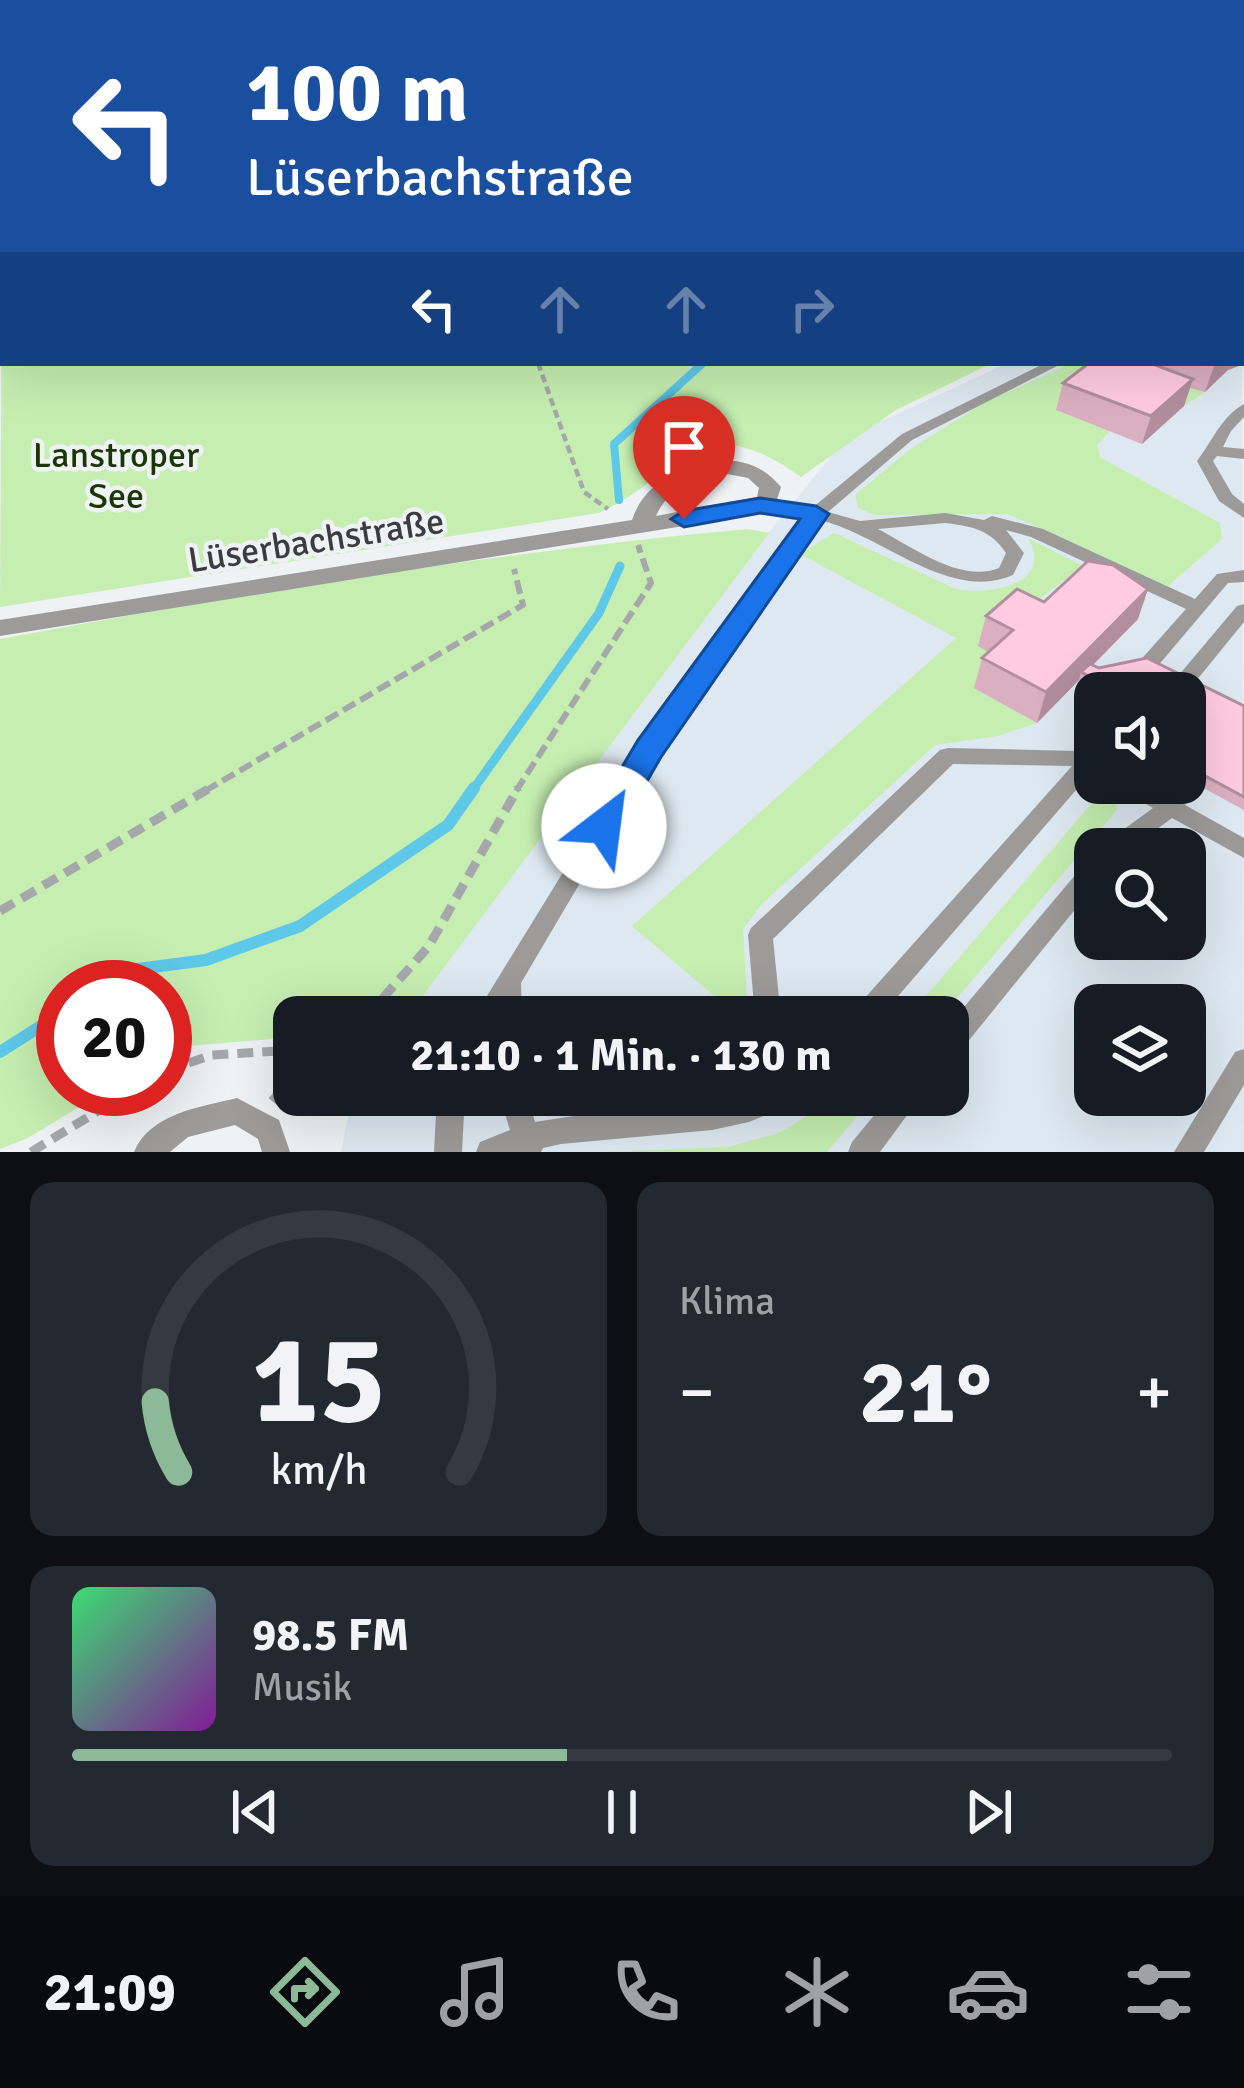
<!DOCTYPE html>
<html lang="de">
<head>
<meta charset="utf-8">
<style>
  body { margin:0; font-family:Signika,sans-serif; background:#242831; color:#f1f3f6; height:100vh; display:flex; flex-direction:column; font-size:45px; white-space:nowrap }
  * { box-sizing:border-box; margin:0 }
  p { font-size:39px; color:#9ea1a6 }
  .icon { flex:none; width:66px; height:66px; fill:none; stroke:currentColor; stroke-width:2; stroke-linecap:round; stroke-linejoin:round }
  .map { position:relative; height:1152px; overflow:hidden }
  .side { display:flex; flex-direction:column; gap:30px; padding:30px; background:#0d0f14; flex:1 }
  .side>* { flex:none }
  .banner { position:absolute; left:0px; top:0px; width:1245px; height:366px; box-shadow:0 12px 48px #0002; background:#1a4fa0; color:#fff; overflow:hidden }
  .controls { position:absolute; left:1074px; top:672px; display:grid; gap:24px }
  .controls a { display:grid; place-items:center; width:132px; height:132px; border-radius:24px; background:#171b24; box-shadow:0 12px 48px #0002; font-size:60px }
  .speed { position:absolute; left:36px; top:960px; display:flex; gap:24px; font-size:60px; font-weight:700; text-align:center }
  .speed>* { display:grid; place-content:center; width:156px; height:156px; border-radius:50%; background:#171b24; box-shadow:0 12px 48px #0002; line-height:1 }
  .speed .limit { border:18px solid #d22; background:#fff; color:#111 }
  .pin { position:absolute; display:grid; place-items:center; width:102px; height:102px; color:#fff; margin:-123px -51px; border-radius:50% 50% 50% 0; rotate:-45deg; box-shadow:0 0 12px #0007 }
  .pin .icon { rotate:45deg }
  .me { position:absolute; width:132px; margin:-66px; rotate:30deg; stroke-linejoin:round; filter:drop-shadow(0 0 9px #0008) }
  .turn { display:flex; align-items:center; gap:42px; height:252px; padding:0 48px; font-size:54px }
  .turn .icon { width:156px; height:156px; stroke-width:2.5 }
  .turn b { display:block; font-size:84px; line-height:102px }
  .lanes { display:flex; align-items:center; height:114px; padding:0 48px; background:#0003; justify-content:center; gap:60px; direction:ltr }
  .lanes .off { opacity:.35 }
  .big { font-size:90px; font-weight:800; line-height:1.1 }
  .side .widget { flex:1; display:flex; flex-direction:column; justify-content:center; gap:18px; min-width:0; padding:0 42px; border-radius:24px; background:#242831 }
  .side .dial { align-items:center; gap:0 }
  .dial svg { height:312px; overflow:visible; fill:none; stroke:#363941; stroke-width:7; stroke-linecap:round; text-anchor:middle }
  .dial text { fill:#f1f3f6; stroke:none }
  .song { display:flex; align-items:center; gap:36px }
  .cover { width:144px; height:144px; border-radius:18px; background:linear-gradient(135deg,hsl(140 70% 55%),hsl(290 70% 35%)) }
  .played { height:12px; border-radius:6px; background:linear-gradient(90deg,#8cb997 45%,#363941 45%) }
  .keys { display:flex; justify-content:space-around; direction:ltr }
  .heat { display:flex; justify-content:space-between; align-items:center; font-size:66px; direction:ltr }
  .side .tiles { flex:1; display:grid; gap:30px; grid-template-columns:1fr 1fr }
  .widget:last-child { grid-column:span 2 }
  .trip { position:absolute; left:273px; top:996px; width:696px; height:120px; border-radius:24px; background:#171b24; box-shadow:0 12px 48px #0002; font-weight:800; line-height:120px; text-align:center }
  .menu { display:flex; height:192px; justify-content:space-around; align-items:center; background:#090b0e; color:#9ea1a6 }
  .menu .icon { width:84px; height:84px }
  .menu .active { color:#8cb997 }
  .menu b { font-size:54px; color:#f1f3f6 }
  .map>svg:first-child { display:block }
  .built { fill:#dee8f0; fill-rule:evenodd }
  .green { fill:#c6eeb1 }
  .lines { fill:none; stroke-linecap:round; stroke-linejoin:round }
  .stream-far2 { stroke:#5dc8e8; stroke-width:8 }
  .stream-far1 { stroke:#5dc8e8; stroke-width:9 }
  .stream { stroke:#5dc8e8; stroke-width:12 }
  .path-far2 { stroke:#a5a8aa; stroke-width:4.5; stroke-dasharray:8 4.5; stroke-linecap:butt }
  .path-far1 { stroke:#a5a8aa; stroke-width:6; stroke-dasharray:14 6; stroke-linecap:butt }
  .path { stroke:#a5a8aa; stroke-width:9; stroke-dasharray:16 9; stroke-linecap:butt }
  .service { fill:#9c9b9a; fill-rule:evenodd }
  .minor { fill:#9c9b9a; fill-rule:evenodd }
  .secondary { fill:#747170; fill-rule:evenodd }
  .wall { fill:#dbafc2 }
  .shaded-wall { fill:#b28e9e }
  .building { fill:#ffcbe1; stroke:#b28e9e; stroke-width:3 }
  .route { fill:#1a73e8; stroke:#114b97; stroke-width:3 }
  .labels { text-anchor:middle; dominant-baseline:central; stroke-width:9; stroke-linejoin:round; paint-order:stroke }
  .park-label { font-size:36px; fill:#1a3603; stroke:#eef2f5 }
  .street-label { font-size:36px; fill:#3a3c3d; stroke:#eef2f5 }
</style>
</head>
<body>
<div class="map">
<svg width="1244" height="1152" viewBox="0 0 1244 1152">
  <rect width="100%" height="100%" fill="#eef2f5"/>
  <path class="built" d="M1242 284 1244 1152H341L352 1095H948V1017H407L742 565 847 437 1008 363H1242ZM1095 693H1185V783H1095ZM1095 849H1185V939H1095ZM1095 1005H1185V1095H1095Z"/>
  <g class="green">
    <polygon points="99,0 1244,0 1244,279 1242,3 93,3"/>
    <path d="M3 48V363H992L896 410 801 477C697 403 682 475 599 513L0 607Z"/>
    <polygon points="1073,363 1164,363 1205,392 1184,406 1057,410 1110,431 1097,445 1101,458 1220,523 1222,539 1168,586 1008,514 874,515 858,508 855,495 909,450 985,402"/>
    <path d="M748 529 769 533 407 1017H294V1037L188 1046 165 1057V987H63V1089H109L28 1138 0 1149V639C247 593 497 552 748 529Z"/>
    <path d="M834 533 956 589C989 595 1055 585 1028 538L1147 599 1134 615 1076 571 979 646 1005 661 975 688 1037 723 998 736 935 745 762 904 743 929 748 1017H706L720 1001 632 926 956 638 800 554Z"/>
    <polygon points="1108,793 1116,795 1117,810 941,1017 908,1017 1098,796"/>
    <polygon points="841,1095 875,1095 827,1152 601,1152 728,1147 779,1133"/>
  </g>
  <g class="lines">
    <polyline class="stream-far2" points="619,500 614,444 703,363"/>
    <polyline class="stream-far1" points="472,791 599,613 620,566"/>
    <g class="stream">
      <polyline points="103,987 130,970 206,960 300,926 448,825 474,788"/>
      <polyline points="0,1052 63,1012"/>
    </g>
    <polyline class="path-far2" points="538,363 584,492 608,509"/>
    <g class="path-far1">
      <polyline points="205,791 523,605 514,569"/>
      <polyline points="516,791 651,583 638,545"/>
    </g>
    <g class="path">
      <polyline points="0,911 210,788"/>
      <polyline points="366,1017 429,946 518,788"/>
      <polyline points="165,1071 212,1055 294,1050"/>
      <polyline points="272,1101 294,1076"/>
      <polyline points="31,1152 134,1089"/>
    </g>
    <g class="service">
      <polygon points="1244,295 1244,303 1242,304 1242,296"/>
      <path d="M1045 363H1063L912 440 828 512 860 521 945 513 984 520 992 516 1043 529 1195 599 1217 574 1244 570V582L1228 583 1151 674H1137L1134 669 1137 664 1186 609 1031 537 1006 530 1024 553 1013 575C950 603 882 535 820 520L656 754 521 983 522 1017H474L642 744 805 517 754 509 752 505 754 501 812 508 902 434ZM945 523C972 526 991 530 1006 553L999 568C961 584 911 546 878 529Z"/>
      <path d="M1244 404V417L1231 431 1223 447 1244 449V459L1217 456 1213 461 1232 494 1244 504V518L1219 501 1197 461C1213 440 1221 417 1244 404Z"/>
      <polygon points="1244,604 1244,622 1187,692 1173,692 1170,687 1173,682 1237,606"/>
      <polygon points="1088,718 1095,720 1095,768 880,1017 851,1017 855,1009 1072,766 953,764 773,939 781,1017 755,1017 748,935 751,928 940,750 948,748 1078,751 1078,725 1081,720"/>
      <polygon points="1192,773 1200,775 1203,781 1185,805 1244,838 1244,858 1172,818 1130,849 1102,849 1105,843 1153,808 1120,789 1117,783 1146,783 1168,795 1178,783 1185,783 1185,775"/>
      <polygon points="1095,859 1095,885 957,1055 948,1058 948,1026 1087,861"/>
      <polygon points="1244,1049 1244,1085 1204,1152 1174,1152 1235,1052"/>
      <polygon points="437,1095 465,1095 462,1152 434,1152"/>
      <polygon points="499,1095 527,1095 535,1122 599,1112 712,1103 750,1095 797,1095 793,1104 749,1122 712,1130 561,1144 543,1148 541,1152 476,1152 480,1142 510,1130"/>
      <polygon points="891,1095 922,1095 880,1152 848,1152 852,1142"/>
      <path d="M237 1098 279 1120 290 1152H262L258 1139 235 1125 188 1137 170 1152H134C150 1113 201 1107 237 1098Z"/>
    </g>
    <path class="minor" d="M717 460C745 460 763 466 781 487L775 506 746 516 0 636V620L632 520C645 481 680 468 717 460ZM717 472 748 478 759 488 757 497 656 516C667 491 691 478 717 472Z"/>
    <g class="secondary">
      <polygon points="76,0 73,3 60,3 63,0"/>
      <polygon points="0,29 3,29 0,36"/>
    </g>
  </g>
  <g class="wall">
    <polygon points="1244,312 1244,364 1228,370 1205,392 1190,388 1184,406 1142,444 1056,410 1063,383 1153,363 1242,363"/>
    <polygon points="986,616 1138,619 1093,665 1244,706 1244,810 1185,778 1185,693 1095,693 1095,729 1088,725 1086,687 1078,683 1079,680 1037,723 974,688 982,658 988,652 978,646"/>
  </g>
  <g class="shaded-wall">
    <polygon points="1242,341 1244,341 1244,364 1228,370 1205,392 1214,366 1216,363 1242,363"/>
    <polygon points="1193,379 1184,406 1142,444 1151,416"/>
    <polygon points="1148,589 1138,619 1084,674 1081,672 1079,680 1037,723 1046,692"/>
  </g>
  <g class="building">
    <polygon points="1242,311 1244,312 1244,341 1242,341"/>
    <polygon points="1089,363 1150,363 1193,379 1151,416 1063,383"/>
    <polygon points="1088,561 1113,565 1148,589 1046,692 982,658 1013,630 986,616 1017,589 1044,602"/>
    <polygon points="1147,658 1244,706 1244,797 1185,765 1185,693 1095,693 1095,716 1092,715 1089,676 1081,672 1090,664 1099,668"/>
  </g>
  <polygon class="route" points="760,498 816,506 829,514 661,757 616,835 604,839 592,835 587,826 638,740 800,519 760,513 684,527 671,519 684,511"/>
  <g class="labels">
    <g class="park-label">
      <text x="116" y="455">Lanstroper<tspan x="116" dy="41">See</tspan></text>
    </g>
    <g class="street-label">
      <text transform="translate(316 541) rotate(-9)">Lüserbachstraße</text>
    </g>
  </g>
</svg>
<div class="controls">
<a><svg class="icon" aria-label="sound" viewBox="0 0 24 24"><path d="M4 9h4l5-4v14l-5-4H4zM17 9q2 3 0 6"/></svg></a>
<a><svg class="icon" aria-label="search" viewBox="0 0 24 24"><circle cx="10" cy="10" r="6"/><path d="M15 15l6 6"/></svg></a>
<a><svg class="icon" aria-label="layers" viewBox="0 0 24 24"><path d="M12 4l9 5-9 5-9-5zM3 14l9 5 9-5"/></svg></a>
</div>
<div class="speed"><div class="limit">20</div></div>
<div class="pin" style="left:684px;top:519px;background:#d93025"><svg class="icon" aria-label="arrive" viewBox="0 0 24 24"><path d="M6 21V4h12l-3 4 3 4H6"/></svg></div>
<svg class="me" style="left:604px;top:826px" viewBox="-20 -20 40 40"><circle r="19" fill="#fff"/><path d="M0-13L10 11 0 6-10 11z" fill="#1a73e8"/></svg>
<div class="trip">21:10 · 1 Min. · 130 m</div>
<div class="banner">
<div class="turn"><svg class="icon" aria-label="left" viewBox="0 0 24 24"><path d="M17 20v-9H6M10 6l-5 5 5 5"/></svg><div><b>100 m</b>Lüserbachstraße</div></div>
<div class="lanes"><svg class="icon" aria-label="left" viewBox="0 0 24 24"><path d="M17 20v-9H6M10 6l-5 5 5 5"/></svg><svg class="icon off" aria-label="ahead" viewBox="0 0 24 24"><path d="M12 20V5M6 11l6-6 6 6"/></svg><svg class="icon off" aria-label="ahead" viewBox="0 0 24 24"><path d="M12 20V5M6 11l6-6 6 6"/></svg><svg class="icon off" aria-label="right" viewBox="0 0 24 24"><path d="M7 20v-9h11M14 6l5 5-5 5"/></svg></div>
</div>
</div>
<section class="side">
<div class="tiles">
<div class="widget dial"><svg viewBox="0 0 100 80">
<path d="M14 69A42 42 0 1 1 86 69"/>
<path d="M14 69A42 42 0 0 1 8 51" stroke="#8cb997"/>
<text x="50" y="56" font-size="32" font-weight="700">15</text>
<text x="50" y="72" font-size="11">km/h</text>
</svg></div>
<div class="widget"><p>Klima</p>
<div class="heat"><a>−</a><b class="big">21°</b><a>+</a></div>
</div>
<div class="widget">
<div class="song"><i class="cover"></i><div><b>98.5 FM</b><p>Musik</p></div></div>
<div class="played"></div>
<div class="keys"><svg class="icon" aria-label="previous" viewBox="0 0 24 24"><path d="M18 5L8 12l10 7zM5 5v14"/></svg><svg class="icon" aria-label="pause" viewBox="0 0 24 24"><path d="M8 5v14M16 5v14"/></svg><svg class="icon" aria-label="next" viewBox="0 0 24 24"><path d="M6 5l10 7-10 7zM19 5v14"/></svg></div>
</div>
</div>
</section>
<nav class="menu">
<b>21:09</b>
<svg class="icon active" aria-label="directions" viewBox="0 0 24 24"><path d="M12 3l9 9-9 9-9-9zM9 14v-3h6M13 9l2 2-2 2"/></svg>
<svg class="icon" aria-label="music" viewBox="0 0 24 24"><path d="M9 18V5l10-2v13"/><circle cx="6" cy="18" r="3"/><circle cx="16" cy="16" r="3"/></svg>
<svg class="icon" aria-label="phone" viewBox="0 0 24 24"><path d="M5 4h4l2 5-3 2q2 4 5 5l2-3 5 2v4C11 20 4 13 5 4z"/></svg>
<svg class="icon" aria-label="climate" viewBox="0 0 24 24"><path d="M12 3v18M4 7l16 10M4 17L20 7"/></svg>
<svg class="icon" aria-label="car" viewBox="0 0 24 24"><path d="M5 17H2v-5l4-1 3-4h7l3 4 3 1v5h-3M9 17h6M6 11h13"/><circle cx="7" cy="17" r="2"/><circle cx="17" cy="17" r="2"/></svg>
<svg class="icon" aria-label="filters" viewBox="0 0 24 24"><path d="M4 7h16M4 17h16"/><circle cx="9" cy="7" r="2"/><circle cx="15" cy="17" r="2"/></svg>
</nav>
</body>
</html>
